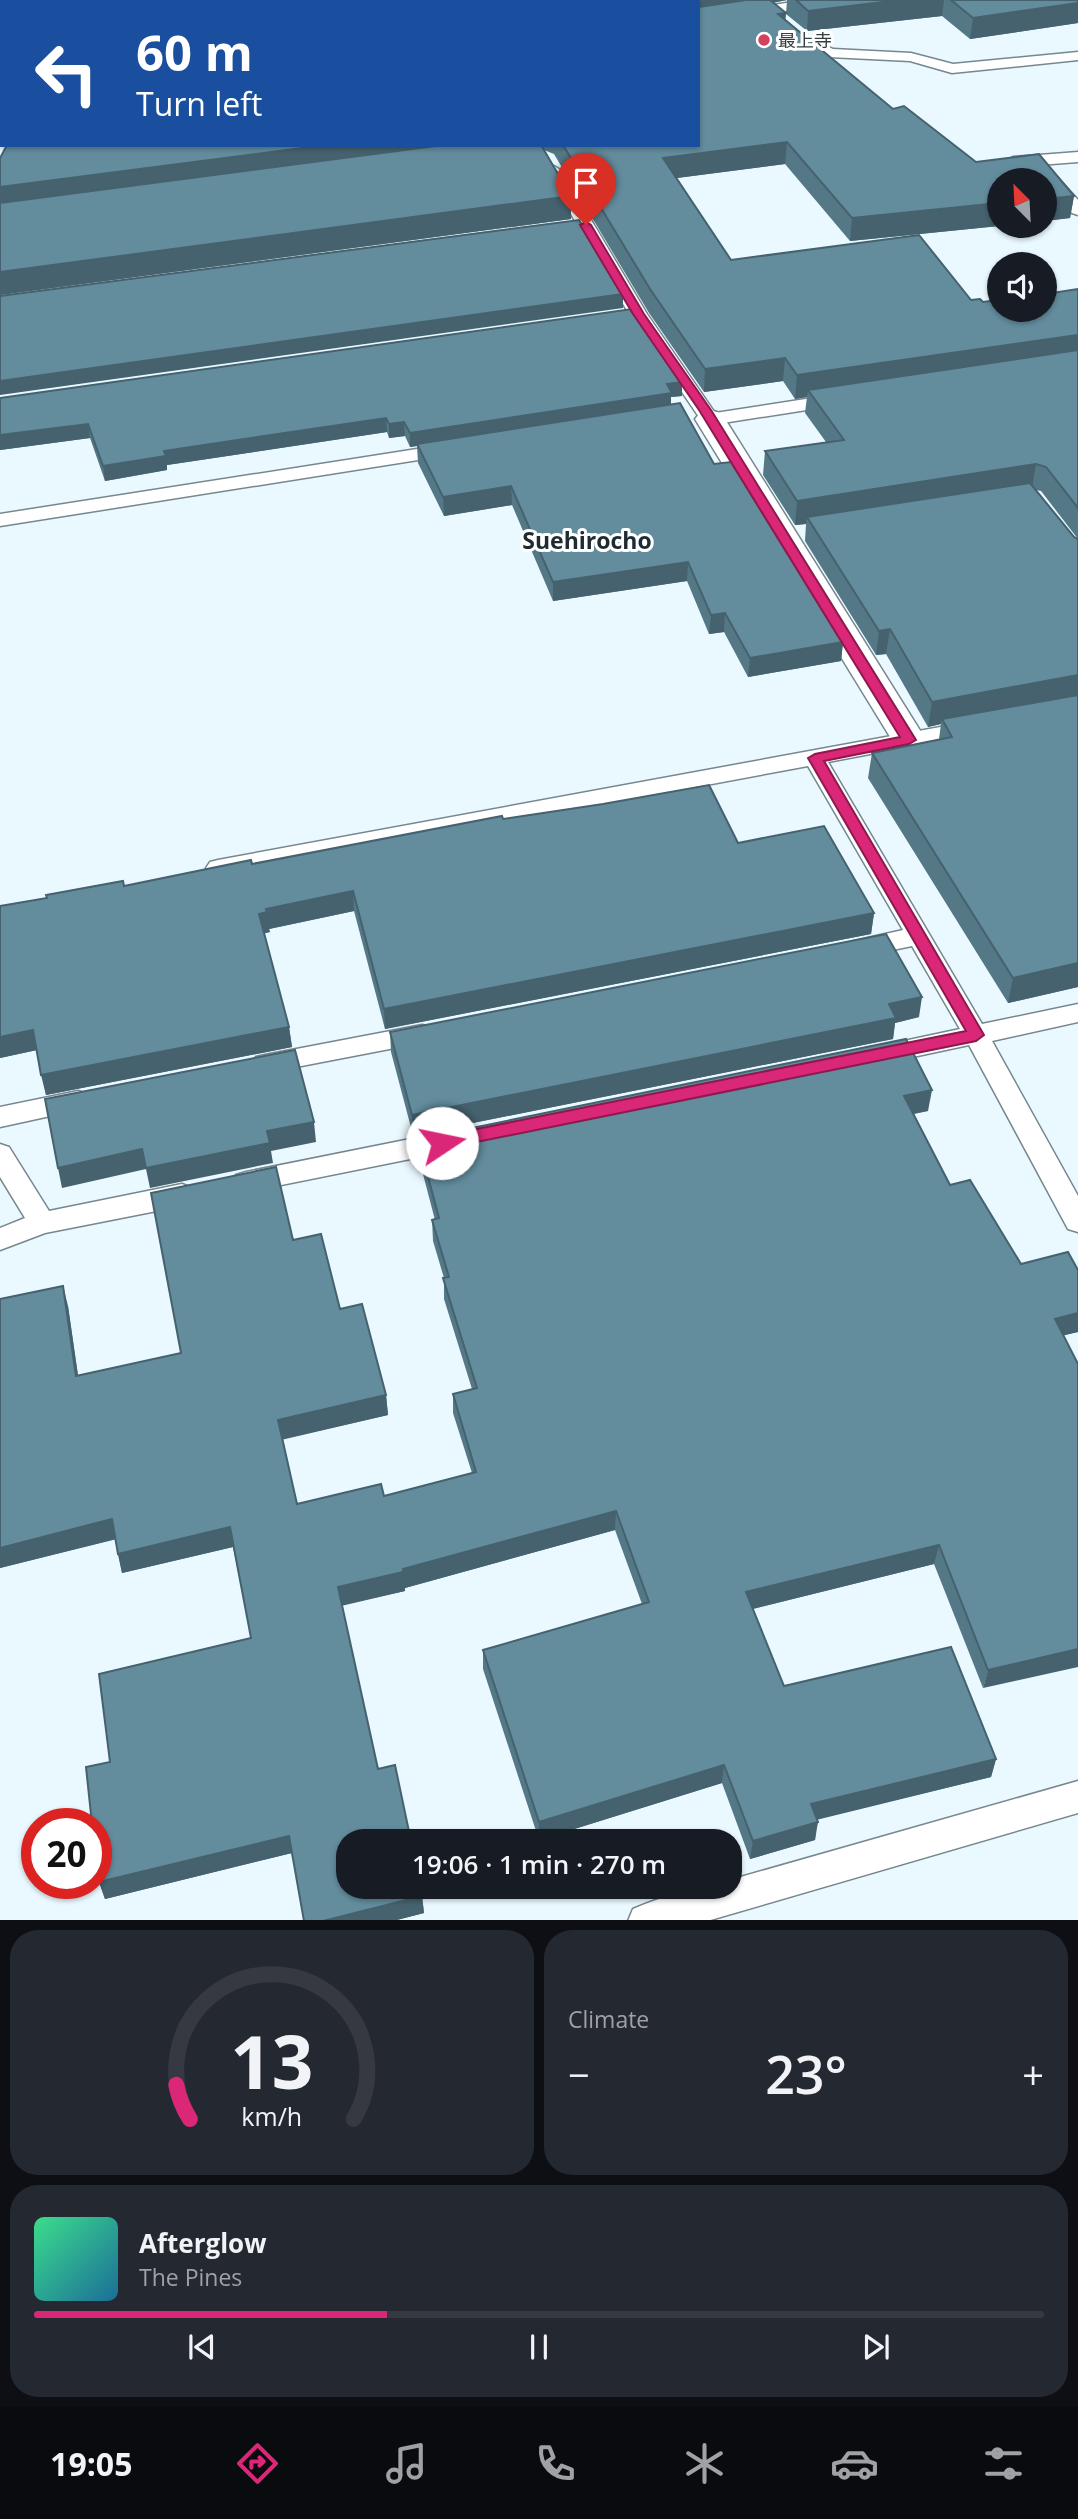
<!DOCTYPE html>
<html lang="en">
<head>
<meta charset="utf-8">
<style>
  body { margin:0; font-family:"Open Sans","Noto Sans JP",sans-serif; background:#242831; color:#f1f3f6; height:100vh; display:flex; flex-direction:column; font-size:26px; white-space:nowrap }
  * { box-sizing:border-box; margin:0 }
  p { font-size:23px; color:#9ea1a6 }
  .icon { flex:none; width:38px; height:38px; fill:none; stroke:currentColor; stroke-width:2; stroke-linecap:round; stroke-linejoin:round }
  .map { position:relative; height:1920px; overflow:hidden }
  .drawer { display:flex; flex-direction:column; gap:10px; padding:10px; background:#0d0f14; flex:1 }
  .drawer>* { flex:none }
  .banner { position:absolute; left:0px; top:0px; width:700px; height:147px; box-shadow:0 2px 5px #0004; background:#1a4fa0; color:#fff; overflow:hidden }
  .needle { width:46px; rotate:336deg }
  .buttons { position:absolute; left:987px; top:168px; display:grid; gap:14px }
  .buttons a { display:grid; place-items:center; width:70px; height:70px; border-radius:50%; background:#171b24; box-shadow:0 2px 5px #0004; font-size:35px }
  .speed { position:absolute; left:21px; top:1808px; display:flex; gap:14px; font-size:35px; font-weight:700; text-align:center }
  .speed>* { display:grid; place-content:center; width:91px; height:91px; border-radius:50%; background:#171b24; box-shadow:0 2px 5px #0004; line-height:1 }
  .speed .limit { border:10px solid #d22; background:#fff; color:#111 }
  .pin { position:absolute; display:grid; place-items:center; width:60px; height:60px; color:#fff; margin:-72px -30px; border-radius:50% 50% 50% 0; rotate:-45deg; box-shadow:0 0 7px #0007 }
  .pin .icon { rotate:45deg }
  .me { position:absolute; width:77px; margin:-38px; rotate:79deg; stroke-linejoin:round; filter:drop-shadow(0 0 5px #0008) }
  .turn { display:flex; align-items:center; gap:24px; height:147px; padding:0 21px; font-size:32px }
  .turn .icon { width:91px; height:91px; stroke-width:2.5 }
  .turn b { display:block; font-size:49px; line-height:60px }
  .big { font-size:52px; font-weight:600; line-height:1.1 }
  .drawer .card { flex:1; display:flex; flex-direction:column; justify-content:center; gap:10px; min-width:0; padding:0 24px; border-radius:28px; background:#242831 }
  .drawer .dial { align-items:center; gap:0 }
  .dial svg { height:182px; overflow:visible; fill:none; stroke:#363941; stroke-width:7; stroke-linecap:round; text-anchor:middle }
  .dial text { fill:#f1f3f6; stroke:none }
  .song { display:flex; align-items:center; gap:21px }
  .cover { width:84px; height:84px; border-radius:10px; background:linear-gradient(135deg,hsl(150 70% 55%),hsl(200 70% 35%)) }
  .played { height:7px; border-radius:4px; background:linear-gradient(90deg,#db2777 35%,#363941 35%) }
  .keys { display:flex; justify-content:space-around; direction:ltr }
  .heat { display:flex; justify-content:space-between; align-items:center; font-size:38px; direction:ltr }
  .drawer .tiles { flex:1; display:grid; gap:10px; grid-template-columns:1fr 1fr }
  .card:last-child { grid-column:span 2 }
  .trip { position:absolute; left:336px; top:1829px; width:406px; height:70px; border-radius:28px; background:#171b24; box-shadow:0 2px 5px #0004; font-weight:600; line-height:70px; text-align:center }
  .tab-bar { display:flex; height:112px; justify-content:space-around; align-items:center; background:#090b0e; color:#9ea1a6 }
  .tab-bar .icon { width:49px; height:49px }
  .tab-bar .active { color:#db2777 }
  .tab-bar b { font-size:32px; color:#f1f3f6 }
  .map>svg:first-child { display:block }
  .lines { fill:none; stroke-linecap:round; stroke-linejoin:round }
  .service-casing { stroke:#76878e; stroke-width:3 }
  .minor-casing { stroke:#76878e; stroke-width:3 }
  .tertiary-casing { stroke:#76878e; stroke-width:3 }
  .service { fill:#fff; fill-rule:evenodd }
  .minor { fill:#fff; fill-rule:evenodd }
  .tertiary { fill:#fff; fill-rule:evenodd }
  .wall { fill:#557887; fill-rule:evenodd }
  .shaded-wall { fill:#45626e }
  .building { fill:#638c9d; stroke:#45626e; stroke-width:2 }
  .route { fill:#db2777; stroke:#8e194d; stroke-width:2 }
  .poi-dot { fill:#d3425d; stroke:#fff; stroke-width:2.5 }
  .labels { text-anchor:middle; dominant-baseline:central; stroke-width:6; stroke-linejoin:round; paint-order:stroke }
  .far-poi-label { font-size:18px; fill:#363d40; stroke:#fff; text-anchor:start }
  .neighbourhood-label { font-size:23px; font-weight:bold; fill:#1e2c32; stroke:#fff }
</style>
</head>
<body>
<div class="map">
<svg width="1078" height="1921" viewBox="0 0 1078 1921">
  <rect width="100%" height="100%" fill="#eaf9ff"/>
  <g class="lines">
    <defs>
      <g id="service">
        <rect x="283" y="0" width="14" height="2"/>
        <polygon points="805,0 839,0 832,4 698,25 698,17"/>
        <polygon points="802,35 833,49 911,53 953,64 1078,52 1078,60 952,73 910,61 829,57 797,42 795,39 797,36"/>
        <rect x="0" y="101" width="2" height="10"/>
        <polygon points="1078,152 1078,162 1013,167 1005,162 1013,157"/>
        <polygon points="554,166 562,171 647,314 715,413 838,394 845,396 847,400 845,404 710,425 703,423 629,314 546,171"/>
        <polygon points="1051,175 1057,177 1078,200 1078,215 1072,213 1043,180"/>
        <polygon points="449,444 458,450 456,454 0,526 0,514"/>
        <polygon points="973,721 981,723 984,728 981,733 828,762 982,1024 1078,1004 1078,1022 992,1041 1078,1196 1078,1232 1068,1229 969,1045 880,1064 871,1062 867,1055 871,1048 960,1029 912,946 859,957 850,954 847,948 850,942 903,930 808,766 218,876 210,874 206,868 210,862 218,860"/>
        <polygon points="422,1025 431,1027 435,1034 431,1041 265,1073 256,1071 252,1064 256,1057 265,1055"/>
        <polygon points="78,1091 87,1094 91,1101 87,1108 0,1127 0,1107"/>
        <polygon points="450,1131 459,1134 463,1141 459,1148 450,1151 246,1192 236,1189 233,1182 236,1175 246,1172"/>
        <polygon points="0,1144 9,1147 49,1211 182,1184 192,1188 196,1195 192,1202 182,1206 45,1233 0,1250 0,1228 25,1218 0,1177"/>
        <path d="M1078 1781V1813L707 1921H628L633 1909C663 1896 697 1886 730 1886V1880Z"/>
      </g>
      <polygon id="minor" points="710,410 720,413 725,419 926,740 921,748 909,751 897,748 892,740 695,419 700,413"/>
      <g id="tertiary">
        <rect x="28" y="0" width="22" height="2"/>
        <polygon points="0,85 2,85 0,103"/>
      </g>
    </defs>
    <use href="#service" class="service-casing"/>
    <use href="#minor" class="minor-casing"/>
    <use href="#tertiary" class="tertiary-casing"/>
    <use href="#service" class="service"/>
    <use href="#minor" class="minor"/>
    <use href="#tertiary" class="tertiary"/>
  </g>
  <g class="wall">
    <path d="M369 0H1078V23L970 39 942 16 807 31 786 14 787 0 773 3 786 13 785 20 893 109 904 106 976 162 1039 154 1074 196 1070 218 1045 221V180H999V226L850 241 785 164 676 178 731 260 919 235 971 300 980 299 983 302 999 300V310H1045V294L1078 289V987L1008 1003 868 778 872 753 939 739 941 724 928 727 886 654 876 655 805 541 806 524 795 525 763 475 765 451 826 442 805 413 807 397 795 399 783 381 704 392 649 313 554 154 544 150 571 196V219L0 295V158L7 145H698V2H371ZM1036 490 1041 491 1078 539 1074 537Z"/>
    <polygon points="682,382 682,396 671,397 671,405 843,642 841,661 748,677 724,632 709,634 687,581 553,601 512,505 444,516 418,463 417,446 410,447 405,436 389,438 387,432 167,465 167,470 105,481 90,438 0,450 0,398"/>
    <polygon points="503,819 738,843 874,913 871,934 385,1029 354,911 269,929 270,932 264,933 289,1027 292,1047 46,1095 37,1050 0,1058 124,886"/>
    <polygon points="919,1017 895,1023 893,1039 413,1135 391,1052 390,1032"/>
    <polygon points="928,1111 914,1114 950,1185 1021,1264 1078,1270 1078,1332 1063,1335 1078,1364 983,1688 934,1564 753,1609 784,1686 996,1759 991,1777 817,1819 815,1840 750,1859 722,1783 539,1840 483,1669 483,1650 642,1604 615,1530 405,1588 405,1591 342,1605 378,1769 422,1896 424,1913 393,1921 304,1921 292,1853 105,1899 99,1882 110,1762 251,1638 233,1547 122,1573 115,1539 0,1568 0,1299 68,1306 78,1376 181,1353 293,1240 340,1309 386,1395 388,1415 283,1439 297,1504 384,1496 472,1473 453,1413 453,1394 472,1389 444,1299 444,1278 433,1241 432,1220 435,1220 419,1159 418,1139"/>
  </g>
  <g class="shaded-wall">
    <polygon points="697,0 787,0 698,15 698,2 697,2"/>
    <polygon points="900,0 944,0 942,16 807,31 808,11"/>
    <polygon points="1078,3 1078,23 970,39 973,18"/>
    <polygon points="786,13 784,34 778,14"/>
    <polygon points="787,142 785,164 662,180 663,158"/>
    <polygon points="326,145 496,145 0,210 0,187"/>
    <polygon points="571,196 571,219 0,295 0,272"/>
    <polygon points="1074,196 1070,218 1045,221 1045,199"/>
    <polygon points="999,203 999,226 850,241 852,218"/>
    <polygon points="623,294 623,308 0,395 0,381"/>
    <polygon points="1078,335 1078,358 808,390 807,397 795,399 797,375"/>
    <polygon points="785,358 783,381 704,392 705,369"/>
    <polygon points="682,382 682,396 671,397 671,407 410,447 410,433"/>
    <polygon points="386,418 387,432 167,465 167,470 105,481 103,466 164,451"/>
    <polygon points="404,422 405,436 389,438 389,424"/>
    <polygon points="88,424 90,438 0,450 0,435"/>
    <polygon points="1036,464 1032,488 807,517 806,524 795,525 797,501"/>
    <polygon points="511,486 512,505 444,516 443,497"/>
    <polygon points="688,562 687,581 553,601 553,582"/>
    <polygon points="725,613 724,632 709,634 711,615"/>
    <polygon points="890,629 886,654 876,655 879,631"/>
    <polygon points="843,642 841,661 748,677 750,658"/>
    <polygon points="1078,675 1078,697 942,719 941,724 928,727 932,702"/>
    <polygon points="353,891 354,911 269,929 270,932 262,934 259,914 266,909"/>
    <polygon points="874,913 871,934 385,1029 384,1009"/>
    <polygon points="1078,963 1078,987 1008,1003 1013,978"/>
    <polygon points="922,997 919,1017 895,1023 893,1039 413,1135 412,1115"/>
    <polygon points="289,1027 292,1047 46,1095 41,1075"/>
    <polygon points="33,1030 37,1050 0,1058 0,1037"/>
    <polygon points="932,1090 928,1111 901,1116 904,1096"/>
    <polygon points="314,1122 316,1142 271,1151 273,1163 150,1188 146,1169 62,1188 58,1168 142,1149 267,1131"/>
    <polygon points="63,1286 68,1306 81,1396 76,1376"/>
    <polygon points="1078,1313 1078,1332 1049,1339 1055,1319"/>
    <polygon points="386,1395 388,1415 281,1440 278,1420"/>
    <polygon points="616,1511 615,1530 405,1588 405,1591 341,1606 338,1587"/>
    <polygon points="112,1519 117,1539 0,1568 0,1548"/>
    <polygon points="230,1527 233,1547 122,1573 118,1554"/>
    <polygon points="939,1545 934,1564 744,1611 746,1592"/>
    <polygon points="1078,1649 1078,1667 983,1688 988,1670"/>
    <polygon points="996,1759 991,1777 808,1822 811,1804"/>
    <polygon points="724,1765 722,1783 539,1840 539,1822"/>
    <polygon points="818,1822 815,1840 750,1859 753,1841"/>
    <polygon points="289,1836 292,1853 105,1899 99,1882"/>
    <polygon points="422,1896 424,1913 393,1921 323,1921"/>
  </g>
  <g class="building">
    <polygon points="66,0 259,0 259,2 65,2"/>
    <polygon points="381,0 697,0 697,2 382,2"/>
    <polygon points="746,0 770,0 786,13 778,14 893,109 904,106 976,162 1039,154 1074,196 1045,199 1045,180 999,180 999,203 852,218 787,142 663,158 731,260 919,235 971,300 980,299 983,302 999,300 999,310 1045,310 1045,294 1078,289 1078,335 797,375 785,358 705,369 650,289 563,145 698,145 698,6 699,7"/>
    <polygon points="796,0 900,0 808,11"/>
    <polygon points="951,0 1078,0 1078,3 973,18"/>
    <polygon points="7,145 326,145 0,187 0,158"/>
    <polygon points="443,145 541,145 571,196 0,272 0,203"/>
    <polygon points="579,220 623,294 0,381 0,296"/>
    <polygon points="632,309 682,382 667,384 672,393 410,433 404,422 389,424 386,418 164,451 166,456 103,466 88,424 0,435 0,398"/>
    <polygon points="1078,350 1078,508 1046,467 1036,464 797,501 765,451 844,440 808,390"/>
    <polygon points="680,403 714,464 731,462 843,642 750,658 725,613 711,615 688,562 553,582 511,486 443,497 417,444"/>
    <polygon points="1030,483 1074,537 1078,539 1078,675 932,702 890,629 879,631 807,517"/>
    <polygon points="1078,695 1078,963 1013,978 872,753 952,737 942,719"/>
    <polygon points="709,785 738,843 824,826 874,913 384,1009 353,891 266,909 267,912 259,914 289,1027 41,1075 33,1030 0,1037 0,906 47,898 46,895 123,881 124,886 251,860 252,864 502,816 503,819 603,804"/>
    <polygon points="886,934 922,997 889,1004 896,1018 412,1115 390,1032"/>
    <polygon points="906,1039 932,1090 904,1096 950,1185 970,1180 1021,1264 1068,1252 1078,1270 1078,1313 1055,1319 1078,1364 1078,1649 988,1670 939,1545 746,1592 784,1686 951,1647 996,1759 811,1804 818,1822 753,1841 724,1765 539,1822 483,1650 649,1602 616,1511 403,1569 403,1572 338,1587 378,1769 395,1765 411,1841 348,1841 348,1886 420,1886 422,1896 323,1921 304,1921 289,1836 99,1882 96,1857 96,1824 92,1824 86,1767 110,1762 99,1674 251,1638 230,1527 118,1554 112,1519 0,1548 0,1299 63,1286 76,1376 181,1353 151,1193 276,1167 293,1240 321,1234 340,1309 362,1304 386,1395 278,1420 297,1504 381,1484 384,1496 476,1472 453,1394 477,1388 443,1278 449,1277 432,1220 439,1218 418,1139"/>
    <polygon points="295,1050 314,1122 267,1131 270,1143 146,1168 142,1149 58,1168 45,1099"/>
  </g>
  <polygon class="route" points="586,222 591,225 644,314 711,410 916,740 909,744 824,761 984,1035 976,1041 442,1149 436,1147 434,1143 436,1138 442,1136 966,1031 808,758 815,754 900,737 699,410 633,314 580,225"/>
  <circle class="poi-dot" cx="764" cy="40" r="7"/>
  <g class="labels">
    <g class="far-poi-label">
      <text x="778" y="40">最上寺</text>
    </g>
    <g class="neighbourhood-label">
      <text x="587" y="540">Suehirocho</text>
    </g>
  </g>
</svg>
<div class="buttons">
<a><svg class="needle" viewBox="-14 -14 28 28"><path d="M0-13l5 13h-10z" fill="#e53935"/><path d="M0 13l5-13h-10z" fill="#9ea1a6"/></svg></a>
<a><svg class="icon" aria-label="sound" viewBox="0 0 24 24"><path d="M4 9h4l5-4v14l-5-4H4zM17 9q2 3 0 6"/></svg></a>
</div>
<div class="speed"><div class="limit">20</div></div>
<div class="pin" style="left:586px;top:225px;background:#d93025"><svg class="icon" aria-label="arrive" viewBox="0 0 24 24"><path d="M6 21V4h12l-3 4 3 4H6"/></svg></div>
<svg class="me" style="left:442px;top:1143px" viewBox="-20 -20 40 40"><circle r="19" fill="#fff"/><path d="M0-13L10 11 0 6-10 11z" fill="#db2777"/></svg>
<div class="trip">19:06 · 1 min · 270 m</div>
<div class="banner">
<div class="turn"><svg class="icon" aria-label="left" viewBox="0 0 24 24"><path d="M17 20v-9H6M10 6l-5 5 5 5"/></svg><div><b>60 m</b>Turn left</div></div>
</div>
</div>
<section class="drawer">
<div class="tiles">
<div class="card dial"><svg viewBox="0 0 100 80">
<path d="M14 69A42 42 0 1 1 86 69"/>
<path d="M14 69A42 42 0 0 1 8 54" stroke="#db2777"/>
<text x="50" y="56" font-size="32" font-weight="700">13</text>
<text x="50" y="72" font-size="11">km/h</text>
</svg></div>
<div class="card"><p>Climate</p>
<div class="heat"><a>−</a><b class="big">23°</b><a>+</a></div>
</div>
<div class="card">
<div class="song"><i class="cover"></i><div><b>Afterglow</b><p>The Pines</p></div></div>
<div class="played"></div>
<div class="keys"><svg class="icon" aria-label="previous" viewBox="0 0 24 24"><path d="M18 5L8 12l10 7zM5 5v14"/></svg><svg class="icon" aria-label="pause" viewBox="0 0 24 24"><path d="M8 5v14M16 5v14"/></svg><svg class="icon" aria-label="next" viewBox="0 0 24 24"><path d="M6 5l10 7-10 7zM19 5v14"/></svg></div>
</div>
</div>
</section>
<nav class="tab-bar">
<b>19:05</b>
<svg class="icon active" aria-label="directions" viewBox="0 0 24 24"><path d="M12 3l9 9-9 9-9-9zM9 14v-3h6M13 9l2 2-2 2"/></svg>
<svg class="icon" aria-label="music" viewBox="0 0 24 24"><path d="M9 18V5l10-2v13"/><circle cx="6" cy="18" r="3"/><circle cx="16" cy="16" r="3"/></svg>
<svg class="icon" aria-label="phone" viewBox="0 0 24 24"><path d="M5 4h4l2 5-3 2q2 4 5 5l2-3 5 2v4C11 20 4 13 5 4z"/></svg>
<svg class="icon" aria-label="climate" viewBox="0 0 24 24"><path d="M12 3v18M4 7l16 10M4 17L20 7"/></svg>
<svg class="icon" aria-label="car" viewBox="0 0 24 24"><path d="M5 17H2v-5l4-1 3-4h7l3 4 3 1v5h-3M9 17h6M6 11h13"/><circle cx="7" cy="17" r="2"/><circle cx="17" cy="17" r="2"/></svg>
<svg class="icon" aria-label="filters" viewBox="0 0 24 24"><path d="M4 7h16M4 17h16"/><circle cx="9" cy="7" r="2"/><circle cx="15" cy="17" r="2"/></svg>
</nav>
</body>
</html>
